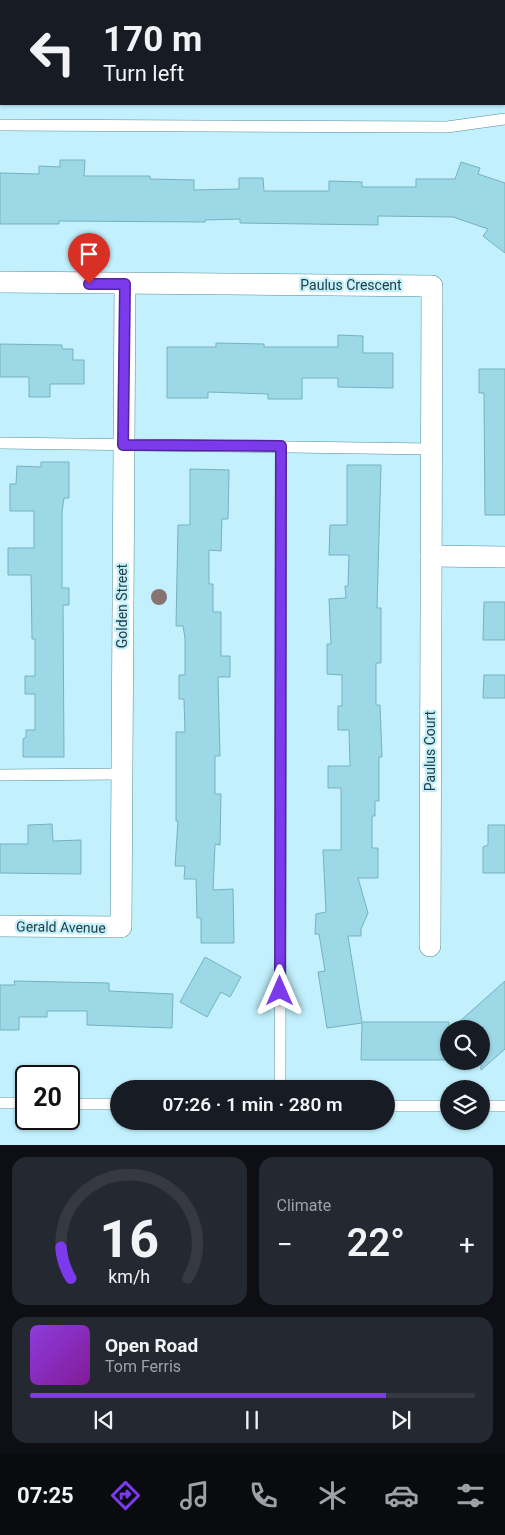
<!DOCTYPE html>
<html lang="en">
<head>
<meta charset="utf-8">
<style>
  body { margin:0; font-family:Roboto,sans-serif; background:#242831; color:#f1f3f6; height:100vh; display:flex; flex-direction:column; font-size:19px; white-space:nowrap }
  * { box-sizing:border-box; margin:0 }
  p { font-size:16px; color:#9ea1a6 }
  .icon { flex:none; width:28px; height:28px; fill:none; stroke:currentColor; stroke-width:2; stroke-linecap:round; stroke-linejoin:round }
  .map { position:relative; height:1145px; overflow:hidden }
  .panel { display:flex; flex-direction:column; gap:12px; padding:12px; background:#0d0f14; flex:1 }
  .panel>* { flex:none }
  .top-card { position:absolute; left:0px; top:0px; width:505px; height:105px; box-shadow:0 1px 4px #0004; background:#171b24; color:#f1f3f6; overflow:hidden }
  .tools { position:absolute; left:440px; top:1020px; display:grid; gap:10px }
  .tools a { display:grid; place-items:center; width:50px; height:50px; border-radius:50%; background:#171b24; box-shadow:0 1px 4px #0004; font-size:25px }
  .speed { position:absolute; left:15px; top:1065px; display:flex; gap:10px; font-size:25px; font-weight:700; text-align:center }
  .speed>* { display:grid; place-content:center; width:65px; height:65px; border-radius:50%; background:#171b24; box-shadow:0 1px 4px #0004; line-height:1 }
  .speed .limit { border:2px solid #111; border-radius:8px; background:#fff; color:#111 }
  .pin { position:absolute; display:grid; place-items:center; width:42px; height:42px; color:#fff; margin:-51px -21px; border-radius:50% 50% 50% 0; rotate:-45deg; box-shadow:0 0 5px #0007 }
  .pin .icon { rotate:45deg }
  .me { position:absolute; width:55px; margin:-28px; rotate:0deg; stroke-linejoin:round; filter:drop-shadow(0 0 4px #0008) }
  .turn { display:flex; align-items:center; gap:18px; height:105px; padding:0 20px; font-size:22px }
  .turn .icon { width:65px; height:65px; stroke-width:2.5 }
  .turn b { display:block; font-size:35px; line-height:42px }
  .big { font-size:38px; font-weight:600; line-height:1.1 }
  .panel .card { flex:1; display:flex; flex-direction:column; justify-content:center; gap:8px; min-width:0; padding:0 18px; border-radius:15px; background:#242831 }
  .panel .dial { align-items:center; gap:0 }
  .dial svg { height:130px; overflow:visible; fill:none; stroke:#363941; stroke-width:7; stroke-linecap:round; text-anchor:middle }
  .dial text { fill:#f1f3f6; stroke:none }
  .song { display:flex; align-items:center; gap:15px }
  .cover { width:60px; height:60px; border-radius:8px; background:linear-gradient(135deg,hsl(270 70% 55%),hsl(290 70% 35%)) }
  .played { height:5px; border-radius:2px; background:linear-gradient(90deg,#7c3aed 80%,#363941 80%) }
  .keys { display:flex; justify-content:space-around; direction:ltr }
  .heat { display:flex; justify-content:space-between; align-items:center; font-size:28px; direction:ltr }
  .panel .tiles { flex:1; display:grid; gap:12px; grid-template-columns:1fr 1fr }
  .card:last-child { grid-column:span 2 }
  .trip { position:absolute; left:110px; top:1080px; width:285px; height:50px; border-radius:25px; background:#171b24; box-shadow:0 1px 4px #0004; font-weight:600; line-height:50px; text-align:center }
  .menu { display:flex; height:80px; justify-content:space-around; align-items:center; background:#090b0e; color:#9ea1a6 }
  .menu .icon { width:35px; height:35px }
  .menu .on { color:#7c3aed }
  .menu b { font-size:22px; color:#f1f3f6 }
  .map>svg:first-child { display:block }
  .building { fill:#9dd8e7; stroke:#76b1bf }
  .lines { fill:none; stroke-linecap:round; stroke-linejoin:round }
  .lane-casing { stroke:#538d9b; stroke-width:12 }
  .street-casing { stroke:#538d9b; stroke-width:22 }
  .lane { stroke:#fff; stroke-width:11 }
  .street { stroke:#fff; stroke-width:21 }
  .tree { fill:#867372 }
  .route-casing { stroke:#51269a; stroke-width:12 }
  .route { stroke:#7c3aed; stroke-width:9 }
  .labels { text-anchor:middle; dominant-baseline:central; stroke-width:4.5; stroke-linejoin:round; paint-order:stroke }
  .street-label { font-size:14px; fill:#243c42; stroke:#c2f1fd }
</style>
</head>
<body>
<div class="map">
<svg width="505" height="1145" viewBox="0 0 505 1145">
  <rect width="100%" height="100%" fill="#c2f1fd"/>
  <g class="building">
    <polygon points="60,160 85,160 84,176 150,176 150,179 194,180 194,190 239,189 239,178 263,178 264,191 329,191 329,181 362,182 362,187 416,187 416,179 455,179 461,162 480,168 478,174 505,183 505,253 483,236 488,229 453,217 378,216 378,225 240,223 240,219 205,220 205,222 59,221 59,224 0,224 0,173 39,174 39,166 60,167"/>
    <polygon points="338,335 363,336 363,353 393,353 393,388 338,387 338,378 302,378 302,399 268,399 268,394 208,392 208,398 167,398 167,347 216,347 216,343 264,344 264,347 338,347"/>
    <polygon points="0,344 62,345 62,349 73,349 73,360 84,360 84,384 50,384 50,397 29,397 29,377 0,377"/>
    <polygon points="479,369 505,369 505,515 485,515 484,393 479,393"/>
    <polygon points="41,462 69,462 69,498 64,498 62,512 62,588 69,588 69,605 63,605 64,757 23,757 23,739 26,737 26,730 35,730 35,694 25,694 25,676 35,676 35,639 32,639 31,575 8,575 8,548 34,548 34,511 10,511 10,484 16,484 17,466 41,467"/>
    <polygon points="347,465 381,465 377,608 381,608 381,663 376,663 376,705 380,705 382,757 379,757 379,801 375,801 375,816 372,816 372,848 378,848 378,878 358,878 368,913 361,929 361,936 348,936 362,1022 449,1022 449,1060 361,1060 362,1023 327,1028 318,972 325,971 319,934 315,934 316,914 326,912 323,850 341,850 341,788 328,788 328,766 350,766 349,730 338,730 338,706 342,706 342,675 327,674 327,644 331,644 329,599 346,598 345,586 348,586 349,555 329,555 330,525 347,525"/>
    <polygon points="190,469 229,470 228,519 222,519 221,551 209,550 209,584 213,584 213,612 221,612 221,656 230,656 230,677 218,677 220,756 215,756 215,794 221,794 220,845 215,844 213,890 233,889 234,943 201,943 201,918 197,918 196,879 184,879 185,866 175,866 178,821 176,821 176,732 185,732 184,699 179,699 179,675 185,675 185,638 183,626 176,626 178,525 190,525"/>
    <polygon points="484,602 505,602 505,640 483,640"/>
    <polygon points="484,675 505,675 505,698 483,698"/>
    <polygon points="52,824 53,841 81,840 81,874 0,873 0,844 28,844 28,825"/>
    <polygon points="488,825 505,825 505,873 483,873 483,847 488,845"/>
    <polygon points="205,957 241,977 230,997 221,992 207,1017 180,1002"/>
    <polygon points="14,981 109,983 109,991 173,994 172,1028 87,1025 87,1011 47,1011 47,1017 19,1017 19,1030 0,1030 0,985 15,985"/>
    <polygon points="505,981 505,1049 481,1070 481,1029 451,1029"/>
  </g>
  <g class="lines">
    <defs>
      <g id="lane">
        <polyline points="0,125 447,127 505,119"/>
        <polyline points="0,443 432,449"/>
        <polyline points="0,775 122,774"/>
        <polyline points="280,1089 281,446"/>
        <polyline points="0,1103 26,1103"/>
        <polyline points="69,1104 119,1104"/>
        <polyline points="386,1106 449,1106"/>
        <polyline points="481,1106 505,1106"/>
      </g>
      <g id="street">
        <polyline points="0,282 432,286 430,946"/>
        <polyline points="431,556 505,557"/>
        <polyline points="0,926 121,927 125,284"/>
      </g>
    </defs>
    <use href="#lane" class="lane-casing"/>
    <use href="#street" class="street-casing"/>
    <use href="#lane" class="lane"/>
    <use href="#street" class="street"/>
  </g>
  <circle class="tree" cx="159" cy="597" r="8"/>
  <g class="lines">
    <defs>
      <polyline id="route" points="89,284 125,284 123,445 281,446 280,991"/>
    </defs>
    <use href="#route" class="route-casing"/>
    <use href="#route" class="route"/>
  </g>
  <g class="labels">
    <g class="street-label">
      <text x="351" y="285">Paulus Crescent</text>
      <text transform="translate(122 606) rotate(-90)">Golden Street</text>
      <text transform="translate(430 751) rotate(-90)">Paulus Court</text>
      <text transform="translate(61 927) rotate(1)">Gerald Avenue</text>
    </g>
  </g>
</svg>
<div class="tools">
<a><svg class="icon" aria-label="search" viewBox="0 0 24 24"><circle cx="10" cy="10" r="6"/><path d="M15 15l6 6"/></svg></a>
<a><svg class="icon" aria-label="layers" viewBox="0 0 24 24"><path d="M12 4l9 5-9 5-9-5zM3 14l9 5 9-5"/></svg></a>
</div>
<div class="speed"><div class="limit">20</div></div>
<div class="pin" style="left:89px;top:284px;background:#d93025"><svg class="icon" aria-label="arrive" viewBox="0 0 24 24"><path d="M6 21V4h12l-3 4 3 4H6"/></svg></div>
<svg class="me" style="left:280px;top:991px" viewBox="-20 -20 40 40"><path d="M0-17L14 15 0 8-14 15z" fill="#7c3aed" stroke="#fff" stroke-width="4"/></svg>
<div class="trip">07:26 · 1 min · 280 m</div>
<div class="top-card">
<div class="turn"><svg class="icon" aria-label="left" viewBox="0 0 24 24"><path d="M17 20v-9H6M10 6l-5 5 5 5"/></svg><div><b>170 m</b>Turn left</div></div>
</div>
</div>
<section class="panel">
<div class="tiles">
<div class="card dial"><svg viewBox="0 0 100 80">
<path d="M14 69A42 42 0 1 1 86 69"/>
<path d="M14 69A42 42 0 0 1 8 50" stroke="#7c3aed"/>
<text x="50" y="56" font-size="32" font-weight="700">16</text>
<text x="50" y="72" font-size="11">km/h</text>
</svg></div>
<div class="card"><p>Climate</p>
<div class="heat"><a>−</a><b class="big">22°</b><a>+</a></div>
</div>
<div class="card">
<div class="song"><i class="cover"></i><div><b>Open Road</b><p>Tom Ferris</p></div></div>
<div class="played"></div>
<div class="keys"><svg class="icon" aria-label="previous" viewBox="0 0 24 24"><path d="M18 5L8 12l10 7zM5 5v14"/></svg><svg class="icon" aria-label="pause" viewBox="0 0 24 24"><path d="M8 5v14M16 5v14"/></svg><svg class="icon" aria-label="next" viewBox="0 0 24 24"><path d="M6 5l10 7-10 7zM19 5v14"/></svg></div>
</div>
</div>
</section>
<nav class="menu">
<b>07:25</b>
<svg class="icon on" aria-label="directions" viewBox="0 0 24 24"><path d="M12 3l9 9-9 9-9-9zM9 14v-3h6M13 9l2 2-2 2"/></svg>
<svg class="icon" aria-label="music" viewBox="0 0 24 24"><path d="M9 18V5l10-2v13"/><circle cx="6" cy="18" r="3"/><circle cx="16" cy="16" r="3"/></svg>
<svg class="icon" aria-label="phone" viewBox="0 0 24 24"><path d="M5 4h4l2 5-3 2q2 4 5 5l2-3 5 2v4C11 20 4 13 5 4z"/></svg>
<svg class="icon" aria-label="climate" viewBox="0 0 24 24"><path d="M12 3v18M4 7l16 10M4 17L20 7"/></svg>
<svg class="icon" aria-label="car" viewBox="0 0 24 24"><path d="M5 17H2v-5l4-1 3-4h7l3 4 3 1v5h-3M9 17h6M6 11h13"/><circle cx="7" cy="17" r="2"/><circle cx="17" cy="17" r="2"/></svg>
<svg class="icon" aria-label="filters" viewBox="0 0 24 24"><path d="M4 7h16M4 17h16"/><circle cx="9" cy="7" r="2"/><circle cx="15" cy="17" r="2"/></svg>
</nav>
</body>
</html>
